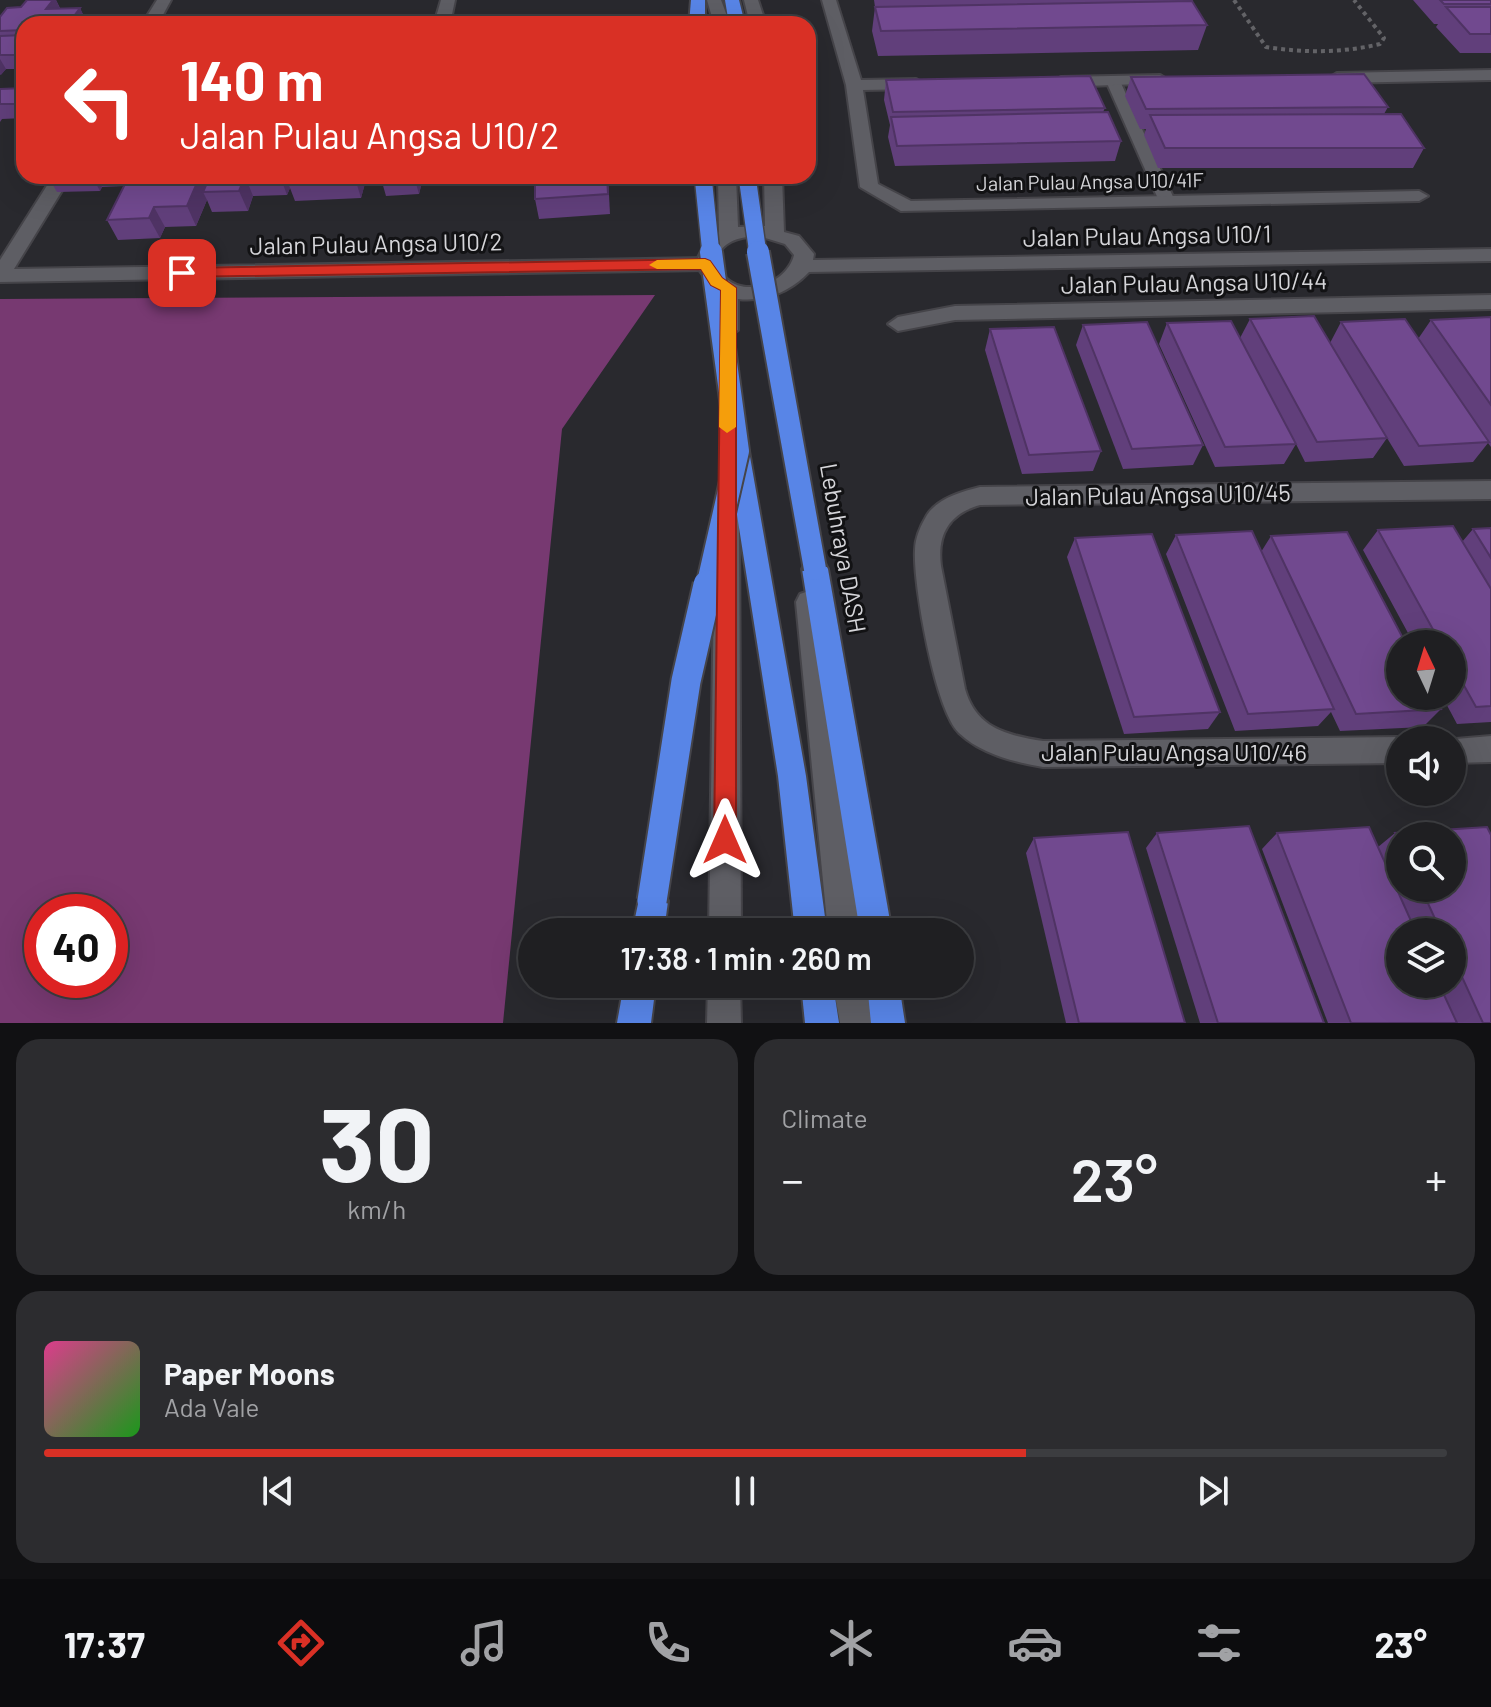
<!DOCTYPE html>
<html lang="en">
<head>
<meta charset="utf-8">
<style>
  body { margin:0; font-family:Barlow,sans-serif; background:#2c2c2f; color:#f1f3f6; height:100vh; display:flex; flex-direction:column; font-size:30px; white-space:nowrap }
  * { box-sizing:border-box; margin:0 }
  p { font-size:26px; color:#a1a2a5 }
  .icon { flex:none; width:44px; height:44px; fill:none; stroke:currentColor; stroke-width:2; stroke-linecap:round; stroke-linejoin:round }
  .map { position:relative; height:1023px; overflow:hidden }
  .drawer { display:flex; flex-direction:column; gap:16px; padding:16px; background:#111113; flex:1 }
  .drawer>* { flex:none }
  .guide { position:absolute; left:16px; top:16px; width:800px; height:168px; border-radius:24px; box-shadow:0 8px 32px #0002,0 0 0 2px #3c3d40; background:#d93025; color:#fff; overflow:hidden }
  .needle { width:52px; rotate:356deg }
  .tools { position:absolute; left:1386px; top:630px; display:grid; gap:16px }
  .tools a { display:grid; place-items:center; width:80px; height:80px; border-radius:50%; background:#1f1f22; box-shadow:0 8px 32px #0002,0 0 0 2px #3c3d40; font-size:40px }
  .speed { position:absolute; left:24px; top:894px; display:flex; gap:16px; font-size:40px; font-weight:700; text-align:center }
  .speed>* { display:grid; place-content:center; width:104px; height:104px; border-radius:50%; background:#1f1f22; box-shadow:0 8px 32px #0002,0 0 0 2px #3c3d40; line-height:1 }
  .speed .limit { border:12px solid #d22; background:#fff; color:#111 }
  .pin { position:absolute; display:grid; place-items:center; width:68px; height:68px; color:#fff; margin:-34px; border-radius:16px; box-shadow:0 4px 12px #0006 }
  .me { position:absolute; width:88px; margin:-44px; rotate:0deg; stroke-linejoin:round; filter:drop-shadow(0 0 6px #0008) }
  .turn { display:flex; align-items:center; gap:28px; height:168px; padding:0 32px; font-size:36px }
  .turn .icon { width:104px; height:104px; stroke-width:2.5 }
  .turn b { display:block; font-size:56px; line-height:68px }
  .big { font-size:60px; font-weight:600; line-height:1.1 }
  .drawer .tile { flex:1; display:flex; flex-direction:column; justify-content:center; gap:12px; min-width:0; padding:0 28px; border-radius:24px; background:#2c2c2f }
  .drawer .dial { align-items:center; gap:0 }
  .dial b { font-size:104px; line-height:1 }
  .song { display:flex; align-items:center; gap:24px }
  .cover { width:96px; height:96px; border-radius:12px; background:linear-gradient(135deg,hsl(330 70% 55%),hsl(120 70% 35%)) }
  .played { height:8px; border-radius:4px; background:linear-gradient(90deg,#d93025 70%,#3c3d40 70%) }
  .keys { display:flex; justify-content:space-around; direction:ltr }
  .heat { display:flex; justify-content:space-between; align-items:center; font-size:44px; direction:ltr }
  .drawer .tiles { flex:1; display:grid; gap:16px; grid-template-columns:1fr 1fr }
  .tile:last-child { grid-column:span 2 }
  .trip { position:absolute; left:518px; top:918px; width:456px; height:80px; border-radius:40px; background:#1f1f22; box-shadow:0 8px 32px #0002,0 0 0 2px #3c3d40; font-weight:600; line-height:80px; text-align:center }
  .tab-bar { display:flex; height:128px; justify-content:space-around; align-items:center; background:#0c0c0e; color:#a1a2a5 }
  .tab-bar .icon { width:56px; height:56px }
  .tab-bar .active { color:#d93025 }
  .tab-bar b { font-size:36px; color:#f1f3f6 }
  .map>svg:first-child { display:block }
  .forest { fill:#773971; fill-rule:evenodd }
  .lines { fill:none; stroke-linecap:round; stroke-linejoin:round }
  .service-casing { stroke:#454449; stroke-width:4 }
  .minor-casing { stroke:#454449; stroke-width:4 }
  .tertiary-casing { stroke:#454449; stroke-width:4 }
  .motorway-casing { stroke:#454449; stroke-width:4 }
  .path { stroke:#636367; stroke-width:4; stroke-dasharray:4 4; stroke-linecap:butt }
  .service { fill:#5e5e64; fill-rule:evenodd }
  .minor { fill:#5e5e64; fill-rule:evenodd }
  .tertiary { fill:#5e5e64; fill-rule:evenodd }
  .motorway { fill:#5885e7; fill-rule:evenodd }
  .motorway-bridge-far2-casing { stroke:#454449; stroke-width:20; stroke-linecap:butt }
  .motorway-bridge-far1-casing { stroke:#454449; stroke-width:26; stroke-linecap:butt }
  .motorway-bridge-casing { stroke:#454449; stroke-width:33; stroke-linecap:butt }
  .motorway-bridge-far2 { stroke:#5885e7; stroke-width:17 }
  .motorway-bridge-far1 { stroke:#5885e7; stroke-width:22 }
  .motorway-bridge { stroke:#5885e7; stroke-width:29 }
  .wall { fill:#613f7b; fill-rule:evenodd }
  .shaded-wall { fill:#4f3364 }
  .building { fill:#71498f; stroke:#4f3364; stroke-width:2 }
  .route { fill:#d93025; stroke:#8d1f18; stroke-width:2 }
  .slow { fill:#f59e0b }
  .labels { text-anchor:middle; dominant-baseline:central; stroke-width:6; stroke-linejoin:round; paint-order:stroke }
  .far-street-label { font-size:20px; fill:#d5d5d9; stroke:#121214 }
  .street-label { font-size:24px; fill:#d5d5d9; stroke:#121214 }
</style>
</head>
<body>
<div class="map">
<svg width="1491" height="1023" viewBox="0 0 1491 1023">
  <rect width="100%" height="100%" fill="#29292e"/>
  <path class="forest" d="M655 295 562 429 503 1023H0V299ZM42 912H110V980H42Z"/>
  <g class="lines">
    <defs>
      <polygon id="service" points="1113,77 1120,81 1175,201 1172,204 1162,204 1159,201 1106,81"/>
      <g id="minor">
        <polygon points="157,0 171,0 158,24 142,24"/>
        <polygon points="441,0 455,0 450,24 434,24"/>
        <polygon points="822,0 836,0 861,80 916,79 924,84 916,89 863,90 878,184 911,201 1419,191 1428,196 1419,201 901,211 860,187 846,85"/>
        <polygon points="1491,70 1491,80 1337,83 1329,78 1337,73"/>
        <polygon points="1160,75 1168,80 1166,83 1061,87 1053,82 1061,77"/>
        <polygon points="53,176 71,176 14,269 705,258 715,264 705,270 0,282 0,260"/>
        <polygon points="1491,295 1491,309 955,320 898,331 888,324 898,317 955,306"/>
        <path d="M1491 481V499L980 505C949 514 937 534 941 566L965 689C976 728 1006 735 1043 741L1400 737 1408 740H1400V763L1043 767C1014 762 981 754 959 733 935 710 913 584 915 550 915 538 921 525 927 515 938 498 961 492 980 487Z"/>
        <polygon points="1491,736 1491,762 1452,763 1452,740 1444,740"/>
      </g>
      <g id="tertiary">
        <polygon points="707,0 721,0 730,24 714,24"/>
        <polygon points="744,0 758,0 766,24 750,24"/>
        <path d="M718 176H736L738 227 765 226 764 176H782L784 232 799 236 814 254 813 260 1491 249V261L809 272C790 292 765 302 738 299V330L728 337 718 330V291L713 289 695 264 705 243 719 232ZM759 236 785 244 794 255C788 281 749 298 727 279 722 275 718 268 715 264 720 241 738 237 759 236Z"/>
        <polygon points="727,509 736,511 739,518 741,932 709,932 715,518 718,511"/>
        <polygon points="809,591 818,594 822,602 860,932 828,932 796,602 800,594"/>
        <polygon points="708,984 740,984 741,1023 707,1023"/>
        <polygon points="833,984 865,984 874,1023 840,1023"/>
      </g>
      <g id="motorway">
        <polygon points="691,0 705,0 705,24 689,24"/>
        <polygon points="725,0 739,0 745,24 729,24"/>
        <polygon points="738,443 746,445 749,451 806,776 827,932 795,932 778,776 727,451 730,445"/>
        <polygon points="815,559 824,562 828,569 892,932 860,932 802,569 806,562"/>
        <polygon points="652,885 663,890 668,901 664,932 632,932 641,890"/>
        <polygon points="624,984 656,984 651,1023 617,1023"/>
        <polygon points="801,984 833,984 839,1023 805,1023"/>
        <polygon points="867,984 899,984 905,1023 871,1023"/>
      </g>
    </defs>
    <use href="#service" class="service-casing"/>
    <use href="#minor" class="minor-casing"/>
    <use href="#tertiary" class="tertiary-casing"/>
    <use href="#motorway" class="motorway-casing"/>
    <path class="path" d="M1234 0 1266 47C1305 53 1342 53 1380 44L1384 38 1354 0"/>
    <use href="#service" class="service"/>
    <use href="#minor" class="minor"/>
    <use href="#tertiary" class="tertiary"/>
    <use href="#motorway" class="motorway"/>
    <defs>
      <g id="motorway-bridge-far2">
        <polyline points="703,176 711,254"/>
        <polyline points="747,176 758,254"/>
      </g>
      <g id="motorway-bridge-far1">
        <polyline points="758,252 815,569"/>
        <polyline points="707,587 738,451 711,252"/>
      </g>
      <polyline id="motorway-bridge" points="652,901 686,681 708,585"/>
    </defs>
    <use href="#motorway-bridge-far2" class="motorway-bridge-far2-casing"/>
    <use href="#motorway-bridge-far1" class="motorway-bridge-far1-casing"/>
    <use href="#motorway-bridge" class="motorway-bridge-casing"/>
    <use href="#motorway-bridge-far2" class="motorway-bridge-far2"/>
    <use href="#motorway-bridge-far1" class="motorway-bridge-far1"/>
    <use href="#motorway-bridge" class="motorway-bridge"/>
  </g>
  <g class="wall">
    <polygon points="27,0 56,0 60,8 80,8 86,21 84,24 24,24 24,69 6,69 0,75 0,17 21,7"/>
    <polygon points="874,0 1193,0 1192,2 1207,25 1198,50 878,56 872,31 875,7"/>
    <polygon points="1413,0 1491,0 1491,53 1460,53 1436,27 1438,24 1434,24"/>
    <polygon points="1131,77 1388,107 1384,114 1424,148 1413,168 1158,168 1144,135 1146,129 1140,129 1125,96"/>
    <polygon points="886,80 1105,108 1103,112 1121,141 1115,161 895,166 888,137 890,125 884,100"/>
    <polygon points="24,88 24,118 2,119 0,122 0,89"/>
    <polygon points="50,176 367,176 361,198 295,201 290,188 287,195 253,196 248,211 212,212 207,200 196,226 165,227 160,238 118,240 107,220 124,186 102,187 100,191 57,192 49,178"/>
    <polygon points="383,176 450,176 448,185 421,186 419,194 386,196 382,182"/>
    <polygon points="535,176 608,176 610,214 539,219 535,199"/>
    <polygon points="1491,317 1491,447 1488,443 1473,462 1404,466 1330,344 1387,438 1373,458 1305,462 1296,444 1284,464 1215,467 1159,344 1167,323 1240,338 1250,319 1330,343 1341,322 1418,339 1431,320"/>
    <polygon points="1083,325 1203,445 1193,465 1123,469 1076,345"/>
    <polygon points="990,329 1101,451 1093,471 1022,474 985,350"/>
    <polygon points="1491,528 1491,722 1457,724 1442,696 1452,696 1452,644 1414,644 1363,550 1378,530 1462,542 1473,529"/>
    <polygon points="1176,535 1261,552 1271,536 1441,709 1423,727 1340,731 1331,712 1318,726 1235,731 1166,554"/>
    <polygon points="1075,538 1220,712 1208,729 1124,734 1067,557"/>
    <path d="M1369 827 1378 847 1395 833 1487 827 1491 835V1023H1328L1262 849 1277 833ZM1400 836H1452V888H1400ZM1400 932H1452V984H1400Z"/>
    <polygon points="1157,833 1324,1023 1200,1023 1146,848"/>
    <polygon points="1034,838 1185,1023 1066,1023 1026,853"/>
  </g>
  <g class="shaded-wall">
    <polygon points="53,0 56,0 61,11 46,9"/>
    <polygon points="80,8 86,21 84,24 68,24"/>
    <polygon points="0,59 6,69 1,75 0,73"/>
    <polygon points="92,176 96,176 102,187 100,191"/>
    <polygon points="120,176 130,176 125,186"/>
    <polygon points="200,176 218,176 203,192 207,200 196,226 187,206"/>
    <polygon points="245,176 253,196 248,211 239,191"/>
    <polygon points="280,176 294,176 287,181 290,188 287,195"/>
    <polygon points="355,176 367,176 361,198 355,178"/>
    <polygon points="416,176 418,176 421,186 419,194 415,180"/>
    <polygon points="154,207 165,227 160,238 149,218"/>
  </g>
  <g class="building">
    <polygon points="27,0 53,0 46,9 80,8 68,24 24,24 24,30 0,31 0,17 7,8 21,7"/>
    <polygon points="1440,0 1491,0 1491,4 1444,4"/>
    <polygon points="1192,1 1207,25 881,31 875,7"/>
    <polygon points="1446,7 1491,7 1491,34 1470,34"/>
    <polygon points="24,35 24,55 0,55 0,36"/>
    <polygon points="1364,74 1388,107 1146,109 1131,77"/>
    <polygon points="1090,76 1105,108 893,112 886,80"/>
    <polygon points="24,88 24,100 22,104 0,104 0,89"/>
    <polygon points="1108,112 1121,141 897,146 891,117"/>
    <polygon points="1401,114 1424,148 1165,148 1150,115"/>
    <polygon points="50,176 92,176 49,178"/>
    <polygon points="129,176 200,176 187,206 154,207 149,218 107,220"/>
    <polygon points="210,176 247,176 245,176 239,191 203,192"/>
    <polygon points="289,176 355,176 355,178 287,181"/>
    <polygon points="383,176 416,176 415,180 382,182"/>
    <polygon points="535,176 607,176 608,194 535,199"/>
    <polygon points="1314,316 1387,438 1317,442 1250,319"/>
    <polygon points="1491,317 1491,405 1431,320"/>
    <polygon points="1405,319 1489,442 1419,446 1341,322"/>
    <polygon points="1231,321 1296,444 1225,447 1167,323"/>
    <polygon points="1147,322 1203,445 1132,449 1083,325"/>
    <polygon points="1054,327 1101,451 1029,455 990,329"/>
    <polygon points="1453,526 1491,589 1491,706 1476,707 1452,664 1452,644 1441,644 1378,530"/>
    <polygon points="1491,528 1491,558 1473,529"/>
    <polygon points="1252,531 1334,709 1248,714 1176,535"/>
    <polygon points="1347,532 1406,644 1400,644 1400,696 1434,696 1441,709 1356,714 1271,536"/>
    <polygon points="1152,534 1220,712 1134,717 1075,538"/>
    <polygon points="1249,826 1324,1023 1218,1023 1157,833"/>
    <polygon points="1369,827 1416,932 1400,932 1400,984 1439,984 1457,1023 1351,1023 1277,833"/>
    <polygon points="1487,827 1491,835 1491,1023 1483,1023 1452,955 1452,932 1441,932 1421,888 1452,888 1452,836 1400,836 1400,843 1395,833"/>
    <polygon points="1128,832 1185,1023 1079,1023 1034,838"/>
  </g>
  <polygon class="route" points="705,259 710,261 722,278 736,288 736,840 733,848 725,851 717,848 714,840 721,290 711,285 701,269 182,277 175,273 182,268"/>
  <polygon class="slow" points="705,259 710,261 722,278 736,288 736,427 727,433 719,427 721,290 711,285 701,269 657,269 649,265 657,260"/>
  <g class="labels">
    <g class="far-street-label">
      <text transform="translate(1090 181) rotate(-1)">Jalan Pulau Angsa U10/41F</text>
    </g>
    <g class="street-label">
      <text transform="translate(1147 235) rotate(-1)">Jalan Pulau Angsa U10/1</text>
      <text transform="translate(376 243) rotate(-1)">Jalan Pulau Angsa U10/2</text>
      <text transform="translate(1194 282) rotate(-1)">Jalan Pulau Angsa U10/44</text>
      <text transform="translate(1158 494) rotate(-1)">Jalan Pulau Angsa U10/45</text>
      <text transform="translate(844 548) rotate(80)">Lebuhraya DASH</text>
      <text x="1174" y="751">Jalan Pulau Angsa U10/46</text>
    </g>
  </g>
</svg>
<div class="tools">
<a><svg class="needle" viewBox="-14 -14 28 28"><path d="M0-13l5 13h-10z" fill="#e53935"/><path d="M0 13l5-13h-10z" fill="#a1a2a5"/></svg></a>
<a><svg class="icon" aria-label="sound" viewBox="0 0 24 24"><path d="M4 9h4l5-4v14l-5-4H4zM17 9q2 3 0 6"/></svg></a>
<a><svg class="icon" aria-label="search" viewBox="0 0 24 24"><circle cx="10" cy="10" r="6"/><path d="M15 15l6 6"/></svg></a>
<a><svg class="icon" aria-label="layers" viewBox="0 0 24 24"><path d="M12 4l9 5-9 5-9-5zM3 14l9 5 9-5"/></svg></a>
</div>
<div class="speed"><div class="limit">40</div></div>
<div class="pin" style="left:182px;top:273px;background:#d93025"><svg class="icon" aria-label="arrive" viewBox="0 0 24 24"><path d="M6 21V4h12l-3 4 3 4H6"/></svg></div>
<svg class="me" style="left:725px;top:840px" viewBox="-20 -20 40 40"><path d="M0-17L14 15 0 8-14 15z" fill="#d93025" stroke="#fff" stroke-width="4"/></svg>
<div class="trip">17:38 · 1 min · 260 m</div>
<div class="guide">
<div class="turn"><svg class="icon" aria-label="left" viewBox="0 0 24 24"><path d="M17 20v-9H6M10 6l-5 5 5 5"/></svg><div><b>140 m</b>Jalan Pulau Angsa U10/2</div></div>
</div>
</div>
<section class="drawer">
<div class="tiles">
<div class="tile dial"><b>30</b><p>km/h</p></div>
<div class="tile"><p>Climate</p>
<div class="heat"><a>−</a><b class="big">23°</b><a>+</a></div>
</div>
<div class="tile">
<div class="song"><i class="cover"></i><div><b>Paper Moons</b><p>Ada Vale</p></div></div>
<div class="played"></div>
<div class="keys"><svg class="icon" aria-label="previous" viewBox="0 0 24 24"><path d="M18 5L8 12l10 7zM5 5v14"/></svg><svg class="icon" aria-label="pause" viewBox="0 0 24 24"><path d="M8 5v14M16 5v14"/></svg><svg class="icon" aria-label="next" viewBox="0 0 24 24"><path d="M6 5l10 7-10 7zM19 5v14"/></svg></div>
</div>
</div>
</section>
<nav class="tab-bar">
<b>17:37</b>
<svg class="icon active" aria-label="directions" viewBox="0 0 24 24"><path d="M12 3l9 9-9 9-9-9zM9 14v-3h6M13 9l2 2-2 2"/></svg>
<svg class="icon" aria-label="music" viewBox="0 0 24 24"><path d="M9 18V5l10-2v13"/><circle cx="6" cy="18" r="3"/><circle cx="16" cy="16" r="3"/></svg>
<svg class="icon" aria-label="phone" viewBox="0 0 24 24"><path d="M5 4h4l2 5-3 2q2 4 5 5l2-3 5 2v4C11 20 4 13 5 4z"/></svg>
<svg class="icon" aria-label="climate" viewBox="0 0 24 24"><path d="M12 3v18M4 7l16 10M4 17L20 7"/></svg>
<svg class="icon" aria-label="car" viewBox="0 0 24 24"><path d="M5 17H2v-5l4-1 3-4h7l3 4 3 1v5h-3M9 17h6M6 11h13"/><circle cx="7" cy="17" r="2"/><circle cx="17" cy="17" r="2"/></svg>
<svg class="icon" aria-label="filters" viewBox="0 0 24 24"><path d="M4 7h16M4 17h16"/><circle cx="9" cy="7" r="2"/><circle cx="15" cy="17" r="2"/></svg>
<b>23°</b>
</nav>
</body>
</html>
